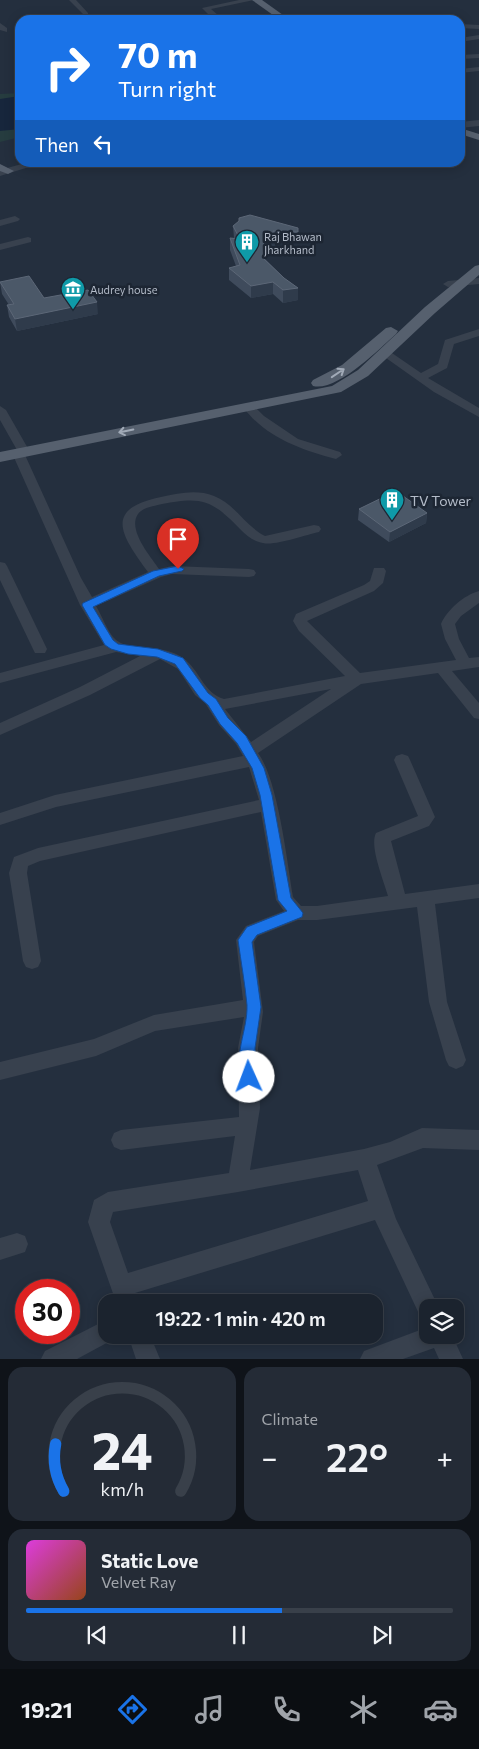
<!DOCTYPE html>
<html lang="en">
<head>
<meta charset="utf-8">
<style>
  body { margin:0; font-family:Commissioner,sans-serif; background:#242b36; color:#f1f3f6; height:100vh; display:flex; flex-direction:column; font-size:19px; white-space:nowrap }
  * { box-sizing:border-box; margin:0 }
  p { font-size:16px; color:#a0a4aa }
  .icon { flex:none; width:28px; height:28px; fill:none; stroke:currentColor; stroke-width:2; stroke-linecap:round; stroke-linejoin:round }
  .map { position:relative; height:1359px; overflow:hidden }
  .sheet { display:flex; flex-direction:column; gap:8px; padding:8px; background:#0f1319; flex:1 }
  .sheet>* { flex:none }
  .hud { position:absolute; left:15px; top:15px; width:450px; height:152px; border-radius:15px; box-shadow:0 2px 12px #0003,0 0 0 1px #39404a; background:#1a73e8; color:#fff; overflow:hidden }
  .tools { position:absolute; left:419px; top:1299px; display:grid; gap:10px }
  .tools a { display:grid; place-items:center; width:45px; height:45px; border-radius:10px; background:#1b232e; box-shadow:0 2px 12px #0003,0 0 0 1px #39404a; font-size:25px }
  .speed { position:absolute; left:15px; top:1279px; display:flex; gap:10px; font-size:25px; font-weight:700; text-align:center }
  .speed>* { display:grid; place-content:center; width:65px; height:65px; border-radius:50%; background:#1b232e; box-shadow:0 2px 12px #0003,0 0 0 1px #39404a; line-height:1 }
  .speed .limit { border:8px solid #d22; background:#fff; color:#111 }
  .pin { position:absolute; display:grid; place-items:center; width:42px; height:42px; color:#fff; margin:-51px -21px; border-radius:50% 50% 50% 0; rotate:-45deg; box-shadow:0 0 5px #0007 }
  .pin .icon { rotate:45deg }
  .me { position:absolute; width:55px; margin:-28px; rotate:358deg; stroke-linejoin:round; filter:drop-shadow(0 0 4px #0008) }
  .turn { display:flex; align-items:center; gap:18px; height:105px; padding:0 20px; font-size:22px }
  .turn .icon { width:65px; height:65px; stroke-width:2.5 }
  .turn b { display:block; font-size:35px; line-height:42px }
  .then { display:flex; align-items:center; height:48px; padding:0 20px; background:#0003; gap:10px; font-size:19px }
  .big { font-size:38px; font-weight:600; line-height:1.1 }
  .sheet .widget { flex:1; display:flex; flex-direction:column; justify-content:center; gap:8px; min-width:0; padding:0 18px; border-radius:15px; background:#242b36 }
  .sheet .dial { align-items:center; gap:0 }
  .dial svg { height:130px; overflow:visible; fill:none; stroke:#39404a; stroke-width:7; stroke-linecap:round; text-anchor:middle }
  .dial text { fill:#f1f3f6; stroke:none }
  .song { display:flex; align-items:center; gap:15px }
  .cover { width:60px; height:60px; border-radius:8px; background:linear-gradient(135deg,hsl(300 70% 55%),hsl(20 70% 35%)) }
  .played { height:5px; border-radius:2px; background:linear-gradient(90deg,#1a73e8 60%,#39404a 60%) }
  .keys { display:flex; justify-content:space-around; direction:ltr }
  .heat { display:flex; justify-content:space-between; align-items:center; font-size:28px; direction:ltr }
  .sheet .tiles { flex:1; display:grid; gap:8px; grid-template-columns:1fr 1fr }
  .widget:last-child { grid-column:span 2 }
  .trip { position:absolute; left:98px; top:1294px; width:285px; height:50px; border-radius:15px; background:#1b232e; box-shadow:0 2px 12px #0003,0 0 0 1px #39404a; font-weight:600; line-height:50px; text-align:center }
  .menu { display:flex; height:80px; justify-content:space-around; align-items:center; background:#0b0e12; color:#a0a4aa }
  .menu .icon { width:35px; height:35px }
  .menu .active { color:#1a73e8 }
  .menu b { font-size:22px; color:#f1f3f6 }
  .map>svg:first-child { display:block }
  .green { fill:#263c3f }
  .water { fill:#17263c }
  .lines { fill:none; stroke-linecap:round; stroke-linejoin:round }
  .minor { fill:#38414e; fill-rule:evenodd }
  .major { fill:#56606e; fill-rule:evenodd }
  .wall { fill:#3f4b5c }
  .shaded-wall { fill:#2f3b4b }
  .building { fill:#4b5868; stroke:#5c6777 }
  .oneway { stroke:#a1aab7 }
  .route { fill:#1a73e8; stroke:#114b97 }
  .labels { text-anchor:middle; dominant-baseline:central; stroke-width:5; stroke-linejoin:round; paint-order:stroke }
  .far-poi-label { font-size:11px; fill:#b4bcc9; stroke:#1d2633; text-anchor:start }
  .poi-label { font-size:14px; fill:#b4bcc9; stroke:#1d2633; text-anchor:start }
</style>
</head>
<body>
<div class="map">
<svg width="479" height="1359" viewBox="0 0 479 1359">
  <rect width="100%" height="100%" fill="#242f3e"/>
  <polygon class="green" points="20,93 20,137 0,142 0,94"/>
  <polygon class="water" points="20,96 20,129 0,131 0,99"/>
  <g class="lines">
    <g class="minor">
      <polygon points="69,0 76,0 88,13 88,15 84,15"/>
      <polygon points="239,0 254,0 211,9 219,16 227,15 228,17 214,20 202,8"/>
      <polygon points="0,23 7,28 7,32 0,30"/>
      <polygon points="460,24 479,25 479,29 460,28"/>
      <polygon points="479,35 479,39 460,42 460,38"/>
      <polygon points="479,54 479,58 460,59 460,55"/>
      <polygon points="479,67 479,71 460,73 460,69"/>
      <polygon points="479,120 479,126 460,128 460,122"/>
      <polygon points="29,162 45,162 0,176 0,170"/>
      <polygon points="15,216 20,219 18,221 0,226 0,220"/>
      <polygon points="28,237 31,238 31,242 0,250 0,244"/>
      <polygon points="479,278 479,284 448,287 443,284 448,281"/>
      <polygon points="479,329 479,336 454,344 447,368 428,378 479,408 479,417 434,392 379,353 381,351 389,351 421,373 438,364 445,340"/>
      <path d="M249 403 253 405 264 416 298 439 340 452 342 455 336 459C301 450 265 437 243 407Z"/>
      <path d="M0 406 6 410 30 452 25 455 81 578 92 597 148 572C122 536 102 509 161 497 179 493 197 489 214 496 235 504 245 526 265 536L314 525 319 526 321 529 319 532C305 535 275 546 263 543 253 541 247 536 240 529 212 500 202 496 162 504 155 506 143 507 138 514 127 530 151 557 159 569L172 566 249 569 254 570 256 573 254 576 249 577 172 574 161 577 96 606C102 616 108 633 116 640 134 653 163 643 183 658 200 670 203 693 224 699L345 676 299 631 293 621 296 614 364 585 370 581 374 568H384L386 571 383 583 374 591 307 621 360 673 456 660 445 639 441 624C447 610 464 595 479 591V603L461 616 455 624 459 639 469 658 479 657V667L452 671 479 703V719L474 718 438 673 361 684 258 753C278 780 287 861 293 897L301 906H317L388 896C384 881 369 846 376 833L418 816 394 760 396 756 402 754 408 756 410 760 435 817 429 826 391 841 405 894 479 884V898L435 904 447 1002 466 1060 463 1066 456 1069 449 1066 446 1060 429 1002 417 907 317 920H298L258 936 254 942 263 1012 258 1048 260 1108 250 1170 364 1149 390 1142 422 1128 479 1130V1150L423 1148 377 1165 396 1219 439 1308H428V1319L420 1316 375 1220 135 1293 138 1302H116L88 1222 94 1200 108 1192 229 1173 235 1136 121 1150 114 1147 111 1140 114 1133 121 1130 239 1117 238 1048 244 1017 155 1031 96 1056 0 1080V1062L94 1039 154 1015 243 1000 236 940 246 926 284 911 276 900 261 812 40 861 28 866 27 873 41 961 38 967 32 969 26 967 23 961 9 873 14 857 38 848 259 800 249 767 56 807 0 825V813L55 795 243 756 236 744 219 725 205 703 195 695 178 669 160 659 90 695 0 735V723L80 687 140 656 116 652 0 683V673L104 645 80 605 12 453 17 450 0 420ZM331 689 251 742 225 709ZM358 1170 368 1201 128 1273 110 1222 113 1212 238 1192Z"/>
      <polygon points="0,562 5,563 7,566 47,649 45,653 35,653 33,649 0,580"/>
      <polygon points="17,1233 25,1236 28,1244 25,1252 0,1260 0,1238"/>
      <polygon points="106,1320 106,1335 116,1335 114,1339 77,1359 41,1359 45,1351"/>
      <polygon points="428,1327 428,1335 452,1335 463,1359 439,1359 434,1348 403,1359 360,1359 364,1351"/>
      <polygon points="128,1335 150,1335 160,1359 136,1359"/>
    </g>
    <g class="major">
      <polygon points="252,0 262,0 290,20 280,20"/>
      <polygon points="460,128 479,134 479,140 460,134"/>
      <polygon points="0,164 14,171 8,174 0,171"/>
      <polygon points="479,265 479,275 435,313 368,376 341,392 0,462 0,452 332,386 358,370 425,307 475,266"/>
      <path d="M391 327 398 331 396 334C379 349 337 392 313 386L311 383 313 380 342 365 386 328Z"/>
    </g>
  </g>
  <g class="wall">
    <polygon points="239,218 298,228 297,243 275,243 275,248 264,252 263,257 284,278 298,288 298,300 283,303 273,294 251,298 229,280 229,268 236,266 230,250 230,238 234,238 233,226 239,222"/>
    <polygon points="0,282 44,298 98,314 17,331 9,317 7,305 9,305 2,294"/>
    <polygon points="359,509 427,513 426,523 389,542 358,520"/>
  </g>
  <g class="shaded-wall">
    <polygon points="275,236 275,248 264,252 262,268 264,240"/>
    <polygon points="273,282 273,294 251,298 251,286"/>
    <polygon points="298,288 298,300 283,303 283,290"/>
    <polygon points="97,302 98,314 17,331 15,319"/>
    <polygon points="427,513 426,523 389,542 390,532"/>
  </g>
  <g class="building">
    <polygon points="250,215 298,228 298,232 273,231 275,236 264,240 262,257 284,278 298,288 283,290 273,282 251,286 229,268 240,265 230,238 240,239 233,226 239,221 239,218"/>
    <polygon points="29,276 44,298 88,290 97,302 15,319 7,305 14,304 0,282"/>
    <polygon points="396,491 427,513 390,532 359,509"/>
  </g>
  <defs><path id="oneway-shaft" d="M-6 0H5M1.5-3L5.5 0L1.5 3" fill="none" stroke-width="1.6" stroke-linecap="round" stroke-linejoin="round" transform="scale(1.25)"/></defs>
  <g class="oneway">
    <use href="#oneway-shaft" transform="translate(338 373) rotate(-34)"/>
    <use href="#oneway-shaft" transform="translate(126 431) rotate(168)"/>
  </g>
  <path class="route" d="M178 566 184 569 182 571 159 576 93 607 113 640 118 644 158 649 183 658 208 693 216 699 228 718 246 736 264 768 272 795 291 898 303 913 302 917 257 935 252 942 261 1007 255 1048 256 1077 254 1081 249 1083 243 1081C232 1057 248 1030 247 1005 245 984 241 962 238 940L247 927 287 911 278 900 260 795 252 768 237 743 220 724 208 705 200 698 175 664 157 657 128 654 111 649 105 645 82 605 83 603 153 571Z"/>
  <defs>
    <symbol id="building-pin" viewBox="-11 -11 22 30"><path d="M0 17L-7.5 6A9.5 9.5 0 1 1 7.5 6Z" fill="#0f9aa8" stroke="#1d2633"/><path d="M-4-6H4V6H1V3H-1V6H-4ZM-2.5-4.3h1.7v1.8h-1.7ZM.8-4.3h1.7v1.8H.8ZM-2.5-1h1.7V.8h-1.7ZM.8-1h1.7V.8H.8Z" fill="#fff"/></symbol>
    <symbol id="museum-pin" viewBox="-11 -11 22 30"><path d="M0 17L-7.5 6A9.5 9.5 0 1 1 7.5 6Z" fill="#0f9aa8" stroke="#1d2633"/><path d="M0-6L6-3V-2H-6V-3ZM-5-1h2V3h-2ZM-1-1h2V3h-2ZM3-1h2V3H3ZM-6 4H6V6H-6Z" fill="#fff"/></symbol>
  </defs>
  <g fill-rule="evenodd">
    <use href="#building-pin" x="233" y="228" width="28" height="38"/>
    <use href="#museum-pin" x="59" y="275" width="28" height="38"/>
    <use href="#building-pin" x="378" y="486" width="28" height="38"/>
  </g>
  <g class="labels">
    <g class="far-poi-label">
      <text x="264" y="236">Raj Bhawan<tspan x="264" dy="13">Jharkhand</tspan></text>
      <text x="90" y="289">Audrey house</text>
    </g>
    <g class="poi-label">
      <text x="410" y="500">TV Tower</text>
    </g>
  </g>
</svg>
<div class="tools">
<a><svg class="icon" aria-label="layers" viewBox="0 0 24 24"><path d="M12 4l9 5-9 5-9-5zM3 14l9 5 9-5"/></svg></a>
</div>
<div class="speed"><div class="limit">30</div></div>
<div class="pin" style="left:178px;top:569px;background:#d93025"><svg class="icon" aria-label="arrive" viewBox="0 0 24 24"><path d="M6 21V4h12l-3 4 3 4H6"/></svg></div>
<svg class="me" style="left:249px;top:1077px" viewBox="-20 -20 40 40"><circle r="19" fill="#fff"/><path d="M0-13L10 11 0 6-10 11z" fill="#1a73e8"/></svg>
<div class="trip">19:22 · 1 min · 420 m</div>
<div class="hud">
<div class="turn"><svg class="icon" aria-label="right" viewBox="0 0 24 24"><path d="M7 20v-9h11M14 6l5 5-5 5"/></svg><div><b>70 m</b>Turn right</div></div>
<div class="then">Then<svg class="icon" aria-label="left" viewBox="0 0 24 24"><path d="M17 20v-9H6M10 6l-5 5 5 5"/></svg></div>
</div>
</div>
<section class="sheet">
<div class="tiles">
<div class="widget dial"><svg viewBox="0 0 100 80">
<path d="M14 69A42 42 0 1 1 86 69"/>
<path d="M14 69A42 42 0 0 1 9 40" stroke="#1a73e8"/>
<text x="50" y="56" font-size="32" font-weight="700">24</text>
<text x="50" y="72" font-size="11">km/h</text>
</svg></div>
<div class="widget"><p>Climate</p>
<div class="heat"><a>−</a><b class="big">22°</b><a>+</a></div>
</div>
<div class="widget">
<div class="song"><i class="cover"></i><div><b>Static Love</b><p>Velvet Ray</p></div></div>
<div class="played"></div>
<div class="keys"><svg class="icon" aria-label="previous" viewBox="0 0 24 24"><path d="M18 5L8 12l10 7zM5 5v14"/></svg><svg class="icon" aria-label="pause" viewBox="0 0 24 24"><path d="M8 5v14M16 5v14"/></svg><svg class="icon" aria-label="next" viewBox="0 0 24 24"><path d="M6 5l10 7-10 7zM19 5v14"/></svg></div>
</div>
</div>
</section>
<nav class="menu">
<b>19:21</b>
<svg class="icon active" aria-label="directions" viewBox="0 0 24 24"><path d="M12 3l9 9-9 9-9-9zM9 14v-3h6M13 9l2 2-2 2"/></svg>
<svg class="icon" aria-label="music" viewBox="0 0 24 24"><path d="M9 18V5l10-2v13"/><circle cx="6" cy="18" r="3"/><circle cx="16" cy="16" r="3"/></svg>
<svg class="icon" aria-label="phone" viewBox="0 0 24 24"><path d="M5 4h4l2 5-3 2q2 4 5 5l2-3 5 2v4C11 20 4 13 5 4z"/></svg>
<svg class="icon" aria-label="climate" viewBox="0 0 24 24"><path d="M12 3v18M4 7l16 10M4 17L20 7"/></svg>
<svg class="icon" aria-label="car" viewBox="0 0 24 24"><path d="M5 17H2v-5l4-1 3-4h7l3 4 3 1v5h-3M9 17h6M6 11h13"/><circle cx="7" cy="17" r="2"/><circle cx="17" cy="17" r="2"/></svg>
</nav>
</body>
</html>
